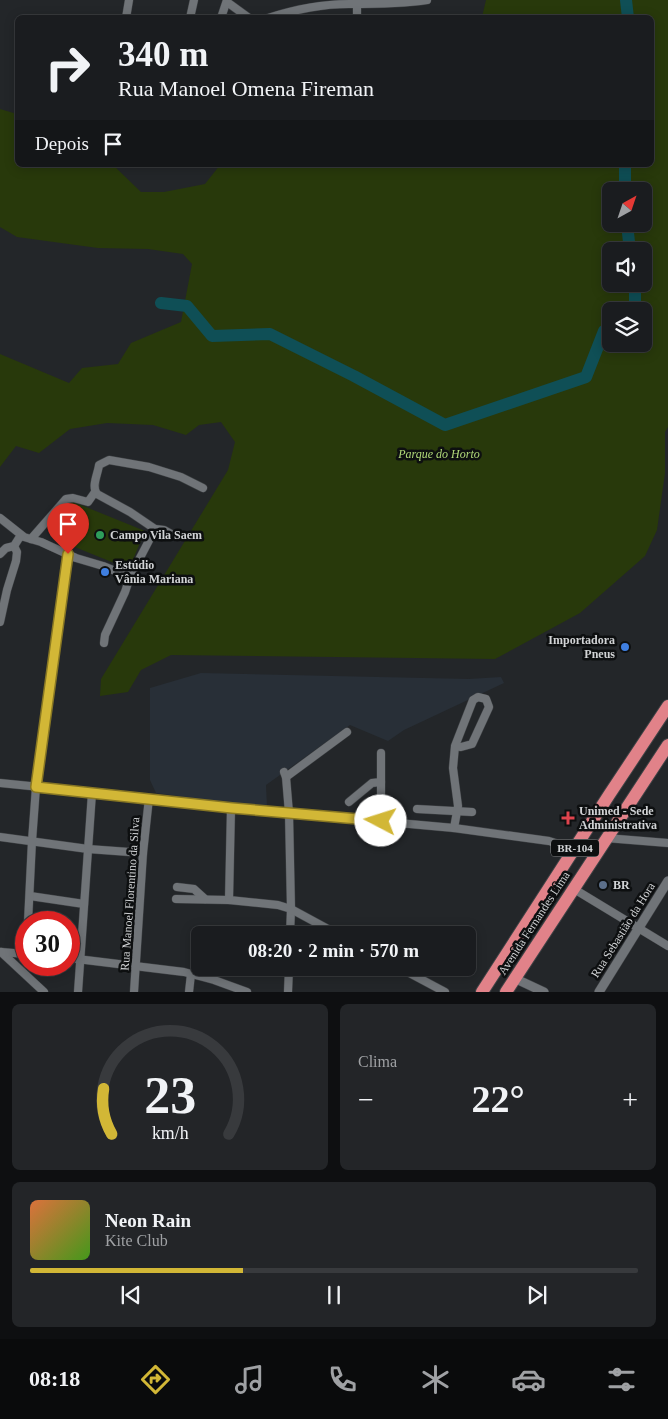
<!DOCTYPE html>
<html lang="pt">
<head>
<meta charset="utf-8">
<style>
  body { margin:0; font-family:"Times New Roman",serif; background:#232528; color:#f1f3f6; height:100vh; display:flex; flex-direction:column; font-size:19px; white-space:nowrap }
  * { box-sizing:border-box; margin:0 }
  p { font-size:16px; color:#9fa1a4 }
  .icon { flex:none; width:28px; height:28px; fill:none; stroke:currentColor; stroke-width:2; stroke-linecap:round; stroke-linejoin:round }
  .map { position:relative; height:992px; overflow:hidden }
  .side { display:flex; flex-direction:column; gap:12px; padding:12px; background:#0e0f11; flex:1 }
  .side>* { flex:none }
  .hud { position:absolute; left:15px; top:15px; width:639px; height:152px; border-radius:8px; box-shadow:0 2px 12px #0003,0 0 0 1px #383a3d; background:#1a1c1f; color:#f1f3f6; overflow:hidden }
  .needle { width:32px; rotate:40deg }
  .controls { position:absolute; left:602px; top:182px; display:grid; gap:10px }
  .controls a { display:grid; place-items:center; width:50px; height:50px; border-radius:8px; background:#1a1c1f; box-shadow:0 2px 12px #0003,0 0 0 1px #383a3d; font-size:25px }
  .speed { position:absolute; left:15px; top:911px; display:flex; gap:10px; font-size:25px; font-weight:700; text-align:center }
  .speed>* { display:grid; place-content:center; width:65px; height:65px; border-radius:50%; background:#1a1c1f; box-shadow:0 2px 12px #0003,0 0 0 1px #383a3d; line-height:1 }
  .speed .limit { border:8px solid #d22; background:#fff; color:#111 }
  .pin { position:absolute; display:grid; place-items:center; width:42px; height:42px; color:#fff; margin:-51px -21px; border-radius:50% 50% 50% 0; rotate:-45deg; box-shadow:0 0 5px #0007 }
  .pin .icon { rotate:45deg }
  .me { position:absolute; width:55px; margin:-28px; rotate:275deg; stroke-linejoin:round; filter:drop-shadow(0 0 4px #0008) }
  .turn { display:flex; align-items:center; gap:18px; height:105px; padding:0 20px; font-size:22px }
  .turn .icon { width:65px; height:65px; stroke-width:2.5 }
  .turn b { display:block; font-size:35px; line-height:42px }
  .then { display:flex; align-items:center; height:48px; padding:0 20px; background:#0003; gap:10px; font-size:19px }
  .big { font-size:38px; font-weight:800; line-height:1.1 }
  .side .widget { flex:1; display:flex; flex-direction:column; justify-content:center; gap:8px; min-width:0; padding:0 18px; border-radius:8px; background:#232528 }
  .side .dial { align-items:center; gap:0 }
  .dial svg { height:130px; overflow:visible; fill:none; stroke:#383a3d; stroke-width:7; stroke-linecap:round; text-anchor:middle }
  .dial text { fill:#f1f3f6; stroke:none }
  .song { display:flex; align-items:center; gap:15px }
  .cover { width:60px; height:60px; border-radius:8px; background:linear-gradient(135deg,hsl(20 70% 55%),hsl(100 70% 35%)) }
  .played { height:5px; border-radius:2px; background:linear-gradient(90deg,#d2b736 35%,#383a3d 35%) }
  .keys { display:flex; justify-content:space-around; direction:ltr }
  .heat { display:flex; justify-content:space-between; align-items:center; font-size:28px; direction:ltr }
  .side .tiles { flex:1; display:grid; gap:12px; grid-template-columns:1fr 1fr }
  .widget:last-child { grid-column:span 2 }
  .trip { position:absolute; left:191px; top:926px; width:285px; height:50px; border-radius:8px; background:#1a1c1f; box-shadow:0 2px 12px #0003,0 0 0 1px #383a3d; font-weight:800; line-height:50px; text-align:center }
  .tab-bar { display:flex; height:80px; justify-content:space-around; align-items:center; background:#0a0b0c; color:#9fa1a4 }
  .tab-bar .icon { width:35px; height:35px }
  .tab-bar .current { color:#d2b736 }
  .tab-bar b { font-size:22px; color:#f1f3f6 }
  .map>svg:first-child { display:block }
  .built { fill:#282f37 }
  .green { fill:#28390b; fill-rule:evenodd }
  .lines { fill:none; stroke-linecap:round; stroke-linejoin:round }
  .river { stroke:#0f4f56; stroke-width:12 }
  .minor-casing { stroke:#3f4245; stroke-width:9 }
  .tertiary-casing { stroke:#3f4245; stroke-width:10 }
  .trunk-casing { stroke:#3f4245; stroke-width:14 }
  .minor { stroke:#707478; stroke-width:8 }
  .tertiary { stroke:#707478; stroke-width:9 }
  .trunk { stroke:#e18289; stroke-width:12 }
  .route-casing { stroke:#887723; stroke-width:12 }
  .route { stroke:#d2b736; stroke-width:9 }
  .leisure-dot { fill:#2e9e5b; stroke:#0d0f10; stroke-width:2 }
  .shop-dot { fill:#3f7fe0; stroke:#0d0f10; stroke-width:2 }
  .health-dot { fill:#e0444e; stroke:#0d0f10; stroke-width:2 }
  .service-dot { fill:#5c6f8a; stroke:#0d0f10; stroke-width:2 }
  .labels { text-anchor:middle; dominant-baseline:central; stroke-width:5; stroke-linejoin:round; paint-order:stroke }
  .shield { fill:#0d0f10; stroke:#96989a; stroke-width:1 }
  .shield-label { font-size:11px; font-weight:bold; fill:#d1d3d5 }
  .park-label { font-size:12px; font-style:italic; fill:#b1da79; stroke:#0d0f10 }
  .poi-label { font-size:12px; font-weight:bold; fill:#d1d3d5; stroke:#0d0f10; text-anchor:start }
  .street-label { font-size:12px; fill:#d1d3d5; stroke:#0d0f10 }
</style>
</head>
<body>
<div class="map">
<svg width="668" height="992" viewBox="0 0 668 992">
  <rect width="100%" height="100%" fill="#232629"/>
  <polygon class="built" points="201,673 469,679 501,677 504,683 404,730 388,741 350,725 266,785 267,807 235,804 156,793 150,780 150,688"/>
  <g class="green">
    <path d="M486 0H668V427L665 432V473L657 530 645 556 580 613 495 659 171 655 141 670 128 692 100 696 101 679 228 470 235 442 221 422 199 425 186 435 153 425 107 423 70 429 39 453 16 446 0 467V354L69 383 82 368 118 364 131 343 181 322 192 264 183 254 148 249 98 248 17 237 0 227V109L17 114 18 165H113L141 192H164L205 184 220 165H651V18L482 17ZM611 191H644V224H611ZM611 251H644V284H611ZM611 311H644V344H611Z"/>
    <polygon points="71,501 145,531 129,569 55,539"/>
  </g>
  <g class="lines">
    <g class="river">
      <polyline points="626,0 628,18"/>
      <polyline points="625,191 625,165"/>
      <polyline points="627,224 630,251"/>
      <polyline points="635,284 635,311"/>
      <polyline points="161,303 187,306 212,336 270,334 354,376 445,425 586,377 604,331 611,330"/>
    </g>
    <defs>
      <g id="minor">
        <polyline points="227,2 249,18"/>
        <polyline points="357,5 357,18"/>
        <polyline points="126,18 129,0"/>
        <polyline points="190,18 194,0"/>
        <polyline points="221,18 227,0"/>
        <path d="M268 18C293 10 322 4 349 4 375 4 401 4 427 0"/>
        <polyline points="0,518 24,537 41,542 76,558 103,566 130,577"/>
        <path d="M173 535 164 530 155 529 130 512 97 494C91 486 98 474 99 465L109 460 149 467 181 477 203 488"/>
        <polyline points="31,539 66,499 73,498 88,502 95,492"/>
        <polyline points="0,554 6,548 14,546 21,535"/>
        <polyline points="0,622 7,590 16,561 17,552 14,546"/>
        <polyline points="104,643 105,635 125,592 130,577 155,529"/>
        <polyline points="284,772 286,777 289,813 291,909 290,935"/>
        <polyline points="286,777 347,732"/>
        <polyline points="0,783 149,798 231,808 454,828 549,841 575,849"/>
        <polyline points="349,802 372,783 381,782"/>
        <polyline points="417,809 472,812"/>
        <polyline points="381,821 381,753"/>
        <polyline points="454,828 458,806 453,768 455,746 473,700 478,697 486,699 489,707 472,744 461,747 455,746"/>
        <polyline points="0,837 88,849 143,853"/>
        <polyline points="606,838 668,843"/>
        <polyline points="177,887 194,889 205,899"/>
        <polyline points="574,889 668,946"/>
        <polyline points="30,896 84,904"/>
        <polyline points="176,899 229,900 278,905 291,909 339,935"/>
        <polyline points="229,900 231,808"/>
        <polyline points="28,922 32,841 36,787 68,554"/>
        <polyline points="1,952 44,992"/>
        <polyline points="1,952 26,954"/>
        <polyline points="69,958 184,972 214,980 247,992"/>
        <polyline points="400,968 445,992"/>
        <polyline points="78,992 92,793"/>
        <polyline points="134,992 143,853 149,798"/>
        <polyline points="189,992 191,974"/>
        <polyline points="288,992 289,968"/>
      </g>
      <g id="tertiary">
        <polyline points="514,978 544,992"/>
        <polyline points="599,992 668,881"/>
      </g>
      <g id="trunk">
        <polyline points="482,992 609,795 668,706"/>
        <polyline points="506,992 668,745"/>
      </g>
    </defs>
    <use href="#minor" class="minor-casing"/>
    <use href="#tertiary" class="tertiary-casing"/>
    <use href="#trunk" class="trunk-casing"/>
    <use href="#minor" class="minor"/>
    <use href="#tertiary" class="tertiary"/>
    <use href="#trunk" class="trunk"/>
  </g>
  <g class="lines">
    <defs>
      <polyline id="route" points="68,554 36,787 232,808 381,821"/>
    </defs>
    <use href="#route" class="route-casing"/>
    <use href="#route" class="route"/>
  </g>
  <circle class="leisure-dot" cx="100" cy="535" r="5"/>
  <g class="shop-dot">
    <circle cx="105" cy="572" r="5"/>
    <circle cx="625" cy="647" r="5"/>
  </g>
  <path class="health-dot" d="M565.5 810.5h5v5h5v5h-5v5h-5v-5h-5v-5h5z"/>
  <circle class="service-dot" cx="603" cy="885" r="5"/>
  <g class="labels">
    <rect class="shield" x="551" y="839.5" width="48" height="17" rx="4"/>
    <g class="shield-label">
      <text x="575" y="848">BR-104</text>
    </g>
    <g class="park-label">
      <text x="439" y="454">Parque do Horto</text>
    </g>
    <g class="poi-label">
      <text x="110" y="535">Campo Vila Saem</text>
      <text x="115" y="565">Estúdio<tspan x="115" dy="14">Vânia Mariana</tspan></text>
      <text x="615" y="640" text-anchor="end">Importadora<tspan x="615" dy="14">Pneus</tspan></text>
      <text x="579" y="811">Unimed - Sede<tspan x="579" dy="14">Administrativa</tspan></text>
      <text x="613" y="885">BR</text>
    </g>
    <g class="street-label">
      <text transform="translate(130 894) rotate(-86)">Rua Manoel Florentino da Silva</text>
      <text transform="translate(534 923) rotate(-57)">Avenida Fernandes Lima</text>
      <text transform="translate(623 930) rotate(-58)">Rua Sebastião da Hora</text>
    </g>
  </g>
</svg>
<div class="controls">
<a><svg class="needle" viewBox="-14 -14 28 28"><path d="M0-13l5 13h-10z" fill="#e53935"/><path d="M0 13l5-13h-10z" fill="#9fa1a4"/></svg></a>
<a><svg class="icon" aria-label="sound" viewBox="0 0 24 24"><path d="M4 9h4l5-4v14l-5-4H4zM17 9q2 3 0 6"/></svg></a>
<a><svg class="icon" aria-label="layers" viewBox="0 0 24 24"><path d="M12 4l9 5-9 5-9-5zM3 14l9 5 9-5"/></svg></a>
</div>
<div class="speed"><div class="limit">30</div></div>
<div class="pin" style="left:68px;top:554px;background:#d93025"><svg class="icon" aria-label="arrive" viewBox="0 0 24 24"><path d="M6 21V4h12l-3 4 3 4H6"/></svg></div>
<svg class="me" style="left:381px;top:821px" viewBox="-20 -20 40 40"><circle r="19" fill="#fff"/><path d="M0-13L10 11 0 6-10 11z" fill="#d2b736"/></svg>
<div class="trip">08:20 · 2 min · 570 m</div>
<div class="hud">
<div class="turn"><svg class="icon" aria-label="right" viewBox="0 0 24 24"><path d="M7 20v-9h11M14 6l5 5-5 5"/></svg><div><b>340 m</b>Rua Manoel Omena Fireman</div></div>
<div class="then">Depois<svg class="icon" aria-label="arrive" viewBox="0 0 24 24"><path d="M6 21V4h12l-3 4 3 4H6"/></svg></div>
</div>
</div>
<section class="side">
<div class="tiles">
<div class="widget dial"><svg viewBox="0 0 100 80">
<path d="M14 69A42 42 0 1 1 86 69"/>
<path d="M14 69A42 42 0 0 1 9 41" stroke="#d2b736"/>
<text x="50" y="56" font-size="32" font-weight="700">23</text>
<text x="50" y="72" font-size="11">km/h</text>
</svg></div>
<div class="widget"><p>Clima</p>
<div class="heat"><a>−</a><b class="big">22°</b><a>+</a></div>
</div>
<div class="widget">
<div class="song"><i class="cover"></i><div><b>Neon Rain</b><p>Kite Club</p></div></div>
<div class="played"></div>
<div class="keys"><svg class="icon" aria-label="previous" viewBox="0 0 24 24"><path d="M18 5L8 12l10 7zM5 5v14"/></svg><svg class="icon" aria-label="pause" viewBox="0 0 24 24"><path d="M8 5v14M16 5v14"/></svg><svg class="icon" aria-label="next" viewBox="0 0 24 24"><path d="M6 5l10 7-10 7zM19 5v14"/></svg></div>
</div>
</div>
</section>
<nav class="tab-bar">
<b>08:18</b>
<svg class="icon current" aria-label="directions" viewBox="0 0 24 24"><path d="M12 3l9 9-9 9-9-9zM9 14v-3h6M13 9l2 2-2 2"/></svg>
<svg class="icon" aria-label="music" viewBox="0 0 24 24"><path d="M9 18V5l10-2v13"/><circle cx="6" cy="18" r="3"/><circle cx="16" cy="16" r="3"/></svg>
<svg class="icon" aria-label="phone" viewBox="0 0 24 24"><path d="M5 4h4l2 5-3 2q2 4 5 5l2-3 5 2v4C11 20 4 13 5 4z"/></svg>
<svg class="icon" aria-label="climate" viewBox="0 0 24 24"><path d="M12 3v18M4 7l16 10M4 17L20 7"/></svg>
<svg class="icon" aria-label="car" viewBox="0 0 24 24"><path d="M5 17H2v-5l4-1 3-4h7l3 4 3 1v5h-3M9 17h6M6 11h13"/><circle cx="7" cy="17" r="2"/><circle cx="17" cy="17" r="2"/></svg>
<svg class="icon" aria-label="filters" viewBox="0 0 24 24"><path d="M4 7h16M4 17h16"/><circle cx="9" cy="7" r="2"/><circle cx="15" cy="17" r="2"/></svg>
</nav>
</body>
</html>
